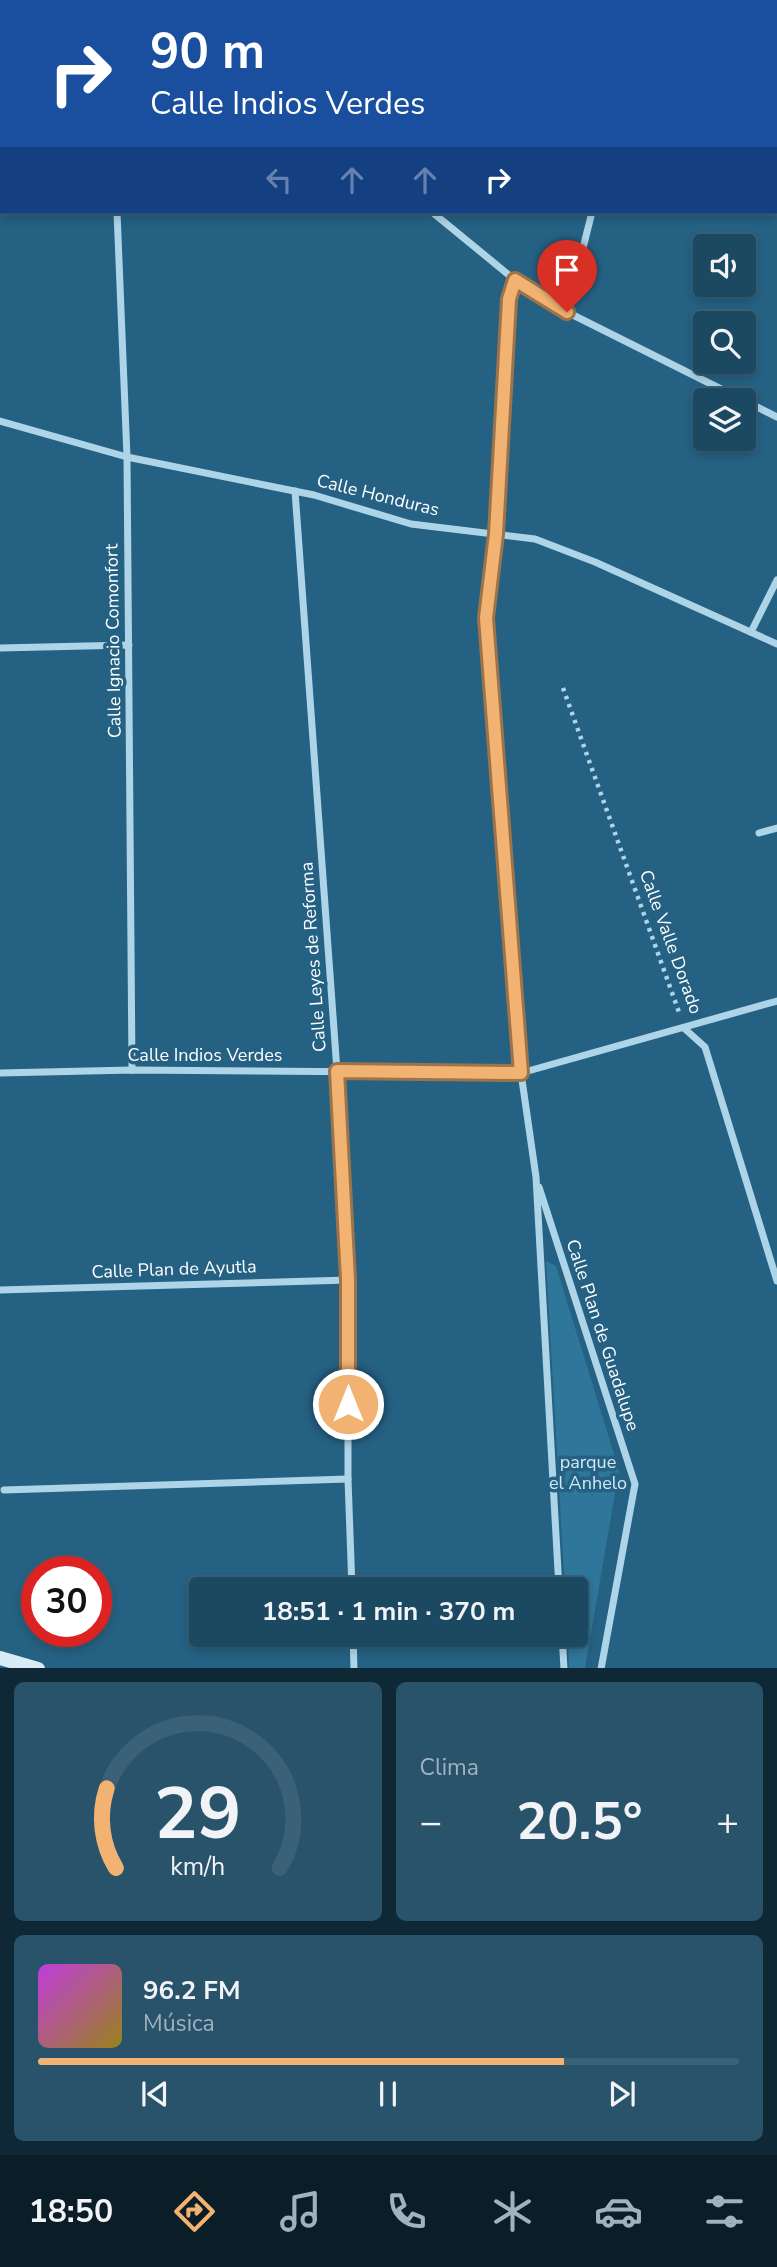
<!DOCTYPE html>
<html lang="es">
<head>
<meta charset="utf-8">
<style>
  body { margin:0; font-family:"Nunito Sans",sans-serif; background:#29536b; color:#f1f3f6; height:100vh; display:flex; flex-direction:column; font-size:26px; white-space:nowrap }
  * { box-sizing:border-box; margin:0 }
  p { font-size:23px; color:#a0b2be }
  .icon { flex:none; width:38px; height:38px; fill:none; stroke:currentColor; stroke-width:2; stroke-linecap:round; stroke-linejoin:round }
  .map { position:relative; height:1668px; overflow:hidden }
  .side { display:flex; flex-direction:column; gap:14px; padding:14px; background:#0f2836; flex:1 }
  .side>* { flex:none }
  .guide { position:absolute; left:0px; top:0px; width:777px; height:214px; box-shadow:0 4px 10px #0003,0 0 0 2px #3a6177; background:#1a4fa0; color:#fff; overflow:hidden }
  .buttons { position:absolute; left:693px; top:234px; display:grid; gap:14px }
  .buttons a { display:grid; place-items:center; width:63px; height:63px; border-radius:7px; background:#1c4962; box-shadow:0 4px 10px #0003,0 0 0 2px #3a6177; font-size:35px }
  .speed { position:absolute; left:21px; top:1556px; display:flex; gap:14px; font-size:35px; font-weight:700; text-align:center }
  .speed>* { display:grid; place-content:center; width:91px; height:91px; border-radius:50%; background:#1c4962; box-shadow:0 4px 10px #0003,0 0 0 2px #3a6177; line-height:1 }
  .speed .limit { border:10px solid #d22; background:#fff; color:#111 }
  .pin { position:absolute; display:grid; place-items:center; width:60px; height:60px; color:#fff; margin:-72px -30px; border-radius:50% 50% 50% 0; rotate:-45deg; box-shadow:0 0 7px #0007 }
  .pin .icon { rotate:45deg }
  .me { position:absolute; width:77px; margin:-38px; rotate:0deg; stroke-linejoin:round; filter:drop-shadow(0 0 5px #0008) }
  .turn { display:flex; align-items:center; gap:24px; height:147px; padding:0 35px; font-size:32px }
  .turn .icon { width:91px; height:91px; stroke-width:2.5 }
  .turn b { display:block; font-size:49px; line-height:60px }
  .lanes { display:flex; align-items:center; height:66px; padding:0 35px; background:#0003; justify-content:center; gap:35px; direction:ltr }
  .lanes .off { opacity:.35 }
  .big { font-size:52px; font-weight:700; line-height:1.1 }
  .side .card { flex:1; display:flex; flex-direction:column; justify-content:center; gap:10px; min-width:0; padding:0 24px; border-radius:10px; background:#29536b }
  .side .dial { align-items:center; gap:0 }
  .dial svg { height:182px; overflow:visible; fill:none; stroke:#3a6177; stroke-width:7; stroke-linecap:round; text-anchor:middle }
  .dial text { fill:#f1f3f6; stroke:none }
  .song { display:flex; align-items:center; gap:21px }
  .cover { width:84px; height:84px; border-radius:10px; background:linear-gradient(135deg,hsl(290 70% 55%),hsl(50 70% 35%)) }
  .played { height:7px; border-radius:4px; background:linear-gradient(90deg,#f1b272 75%,#3a6177 75%) }
  .keys { display:flex; justify-content:space-around; direction:ltr }
  .heat { display:flex; justify-content:space-between; align-items:center; font-size:38px; direction:ltr }
  .side .tiles { flex:1; display:grid; gap:14px; grid-template-columns:1fr 1fr }
  .card:last-child { grid-column:span 2 }
  .trip { position:absolute; left:189px; top:1577px; width:399px; height:70px; border-radius:7px; background:#1c4962; box-shadow:0 4px 10px #0003,0 0 0 2px #3a6177; font-weight:700; line-height:70px; text-align:center }
  .dock { display:flex; height:112px; justify-content:space-around; align-items:center; background:#0b1d27; color:#a0b2be }
  .dock .icon { width:49px; height:49px }
  .dock .on { color:#f1b272 }
  .dock b { font-size:32px; color:#f1f3f6 }
  .map>svg:first-child { display:block }
  .green { fill:#2f769b }
  .lines { fill:none; stroke-linecap:round; stroke-linejoin:round }
  .path { stroke:#aed4e7; stroke-width:4.5; stroke-dasharray:3.5 5; stroke-linecap:butt }
  .street { stroke:#aed4e7; stroke-width:7 }
  .secondary { stroke:#d8ebf6; stroke-width:14 }
  .route-casing { stroke:#9d744a; stroke-width:18 }
  .route { stroke:#f1b272; stroke-width:12 }
  .labels { text-anchor:middle; dominant-baseline:central; stroke-width:7; stroke-linejoin:round; paint-order:stroke }
  .street-label { font-size:18px; fill:#fff; stroke:#256183 }
  .park-label { font-size:18px; fill:#d1e9f6; stroke:#256183 }
</style>
</head>
<body>
<div class="map">
<svg width="777" height="1669" viewBox="0 0 777 1669">
  <rect width="100%" height="100%" fill="#256183"/>
  <polygon class="green" points="546,1261 556,1266 619,1470 585,1668 569,1668 568,1635 576,1634 576,1589 565,1589"/>
  <g class="lines">
    <polyline class="path" points="563,688 680,1015"/>
    <g class="street">
      <polyline points="33,0 37,2"/>
      <polyline points="464,0 468,2"/>
      <polyline points="10,2 11,0"/>
      <polyline points="641,2 642,0"/>
      <polyline points="0,36 2,31"/>
      <polyline points="775,136 777,137"/>
      <polyline points="117,212 127,457 132,1070"/>
      <polyline points="432,212 515,280 567,312 777,417"/>
      <polyline points="515,280 509,299 496,535 486,618 521,1073 536,1177 559,1589"/>
      <polyline points="567,312 592,212"/>
      <polyline points="0,421 127,457 314,495 411,524 535,539 595,562 777,644"/>
      <polyline points="295,491 337,1071 348,1280 348,1479 352,1589"/>
      <polyline points="751,632 777,580"/>
      <polyline points="0,648 129,645"/>
      <polyline points="759,833 777,828"/>
      <polyline points="685,1029 705,1047 777,1281"/>
      <polyline points="0,1073 132,1070 521,1073 777,1001"/>
      <polyline points="539,1187 635,1484 601,1669"/>
      <polyline points="0,1290 348,1280"/>
      <polyline points="4,1490 348,1479"/>
      <polyline points="353,1634 354,1669"/>
      <polyline points="562,1634 564,1669"/>
    </g>
    <polyline class="secondary" points="0,1658 38,1669"/>
  </g>
  <g class="lines">
    <defs>
      <polyline id="route" points="348,1404 348,1280 337,1071 521,1073 486,618 496,534 509,299 515,280 567,312"/>
    </defs>
    <use href="#route" class="route-casing"/>
    <use href="#route" class="route"/>
  </g>
  <g class="labels">
    <g class="street-label">
      <text transform="translate(378 495) rotate(14)">Calle Honduras</text>
      <text transform="translate(113 641) rotate(-91)">Calle Ignacio Comonfort</text>
      <text transform="translate(671 942) rotate(70)">Calle Valle Dorado</text>
      <text transform="translate(313 957) rotate(-94)">Calle Leyes de Reforma</text>
      <text x="205" y="1055">Calle Indios Verdes</text>
      <text transform="translate(174 1269) rotate(-2)">Calle Plan de Ayutla</text>
      <text transform="translate(603 1335) rotate(72)">Calle Plan de Guadalupe</text>
    </g>
    <g class="park-label">
      <text x="588" y="1462">parque<tspan x="588" dy="21">el Anhelo</tspan></text>
    </g>
  </g>
</svg>
<div class="buttons">
<a><svg class="icon" aria-label="sound" viewBox="0 0 24 24"><path d="M4 9h4l5-4v14l-5-4H4zM17 9q2 3 0 6"/></svg></a>
<a><svg class="icon" aria-label="search" viewBox="0 0 24 24"><circle cx="10" cy="10" r="6"/><path d="M15 15l6 6"/></svg></a>
<a><svg class="icon" aria-label="layers" viewBox="0 0 24 24"><path d="M12 4l9 5-9 5-9-5zM3 14l9 5 9-5"/></svg></a>
</div>
<div class="speed"><div class="limit">30</div></div>
<div class="pin" style="left:567px;top:312px;background:#d93025"><svg class="icon" aria-label="arrive" viewBox="0 0 24 24"><path d="M6 21V4h12l-3 4 3 4H6"/></svg></div>
<svg class="me" style="left:348px;top:1404px" viewBox="-20 -20 40 40"><circle r="17" fill="#f1b272" stroke="#fff" stroke-width="3"/><path d="M0-11L8 9 0 5-8 9z" fill="#fff"/></svg>
<div class="trip">18:51 · 1 min · 370 m</div>
<div class="guide">
<div class="turn"><svg class="icon" aria-label="right" viewBox="0 0 24 24"><path d="M7 20v-9h11M14 6l5 5-5 5"/></svg><div><b>90 m</b>Calle Indios Verdes</div></div>
<div class="lanes"><svg class="icon off" aria-label="left" viewBox="0 0 24 24"><path d="M17 20v-9H6M10 6l-5 5 5 5"/></svg><svg class="icon off" aria-label="ahead" viewBox="0 0 24 24"><path d="M12 20V5M6 11l6-6 6 6"/></svg><svg class="icon off" aria-label="ahead" viewBox="0 0 24 24"><path d="M12 20V5M6 11l6-6 6 6"/></svg><svg class="icon" aria-label="right" viewBox="0 0 24 24"><path d="M7 20v-9h11M14 6l5 5-5 5"/></svg></div>
</div>
</div>
<section class="side">
<div class="tiles">
<div class="card dial"><svg viewBox="0 0 100 80">
<path d="M14 69A42 42 0 1 1 86 69"/>
<path d="M14 69A42 42 0 0 1 10 34" stroke="#f1b272"/>
<text x="50" y="56" font-size="32" font-weight="700">29</text>
<text x="50" y="72" font-size="11">km/h</text>
</svg></div>
<div class="card"><p>Clima</p>
<div class="heat"><a>−</a><b class="big">20.5°</b><a>+</a></div>
</div>
<div class="card">
<div class="song"><i class="cover"></i><div><b>96.2 FM</b><p>Música</p></div></div>
<div class="played"></div>
<div class="keys"><svg class="icon" aria-label="previous" viewBox="0 0 24 24"><path d="M18 5L8 12l10 7zM5 5v14"/></svg><svg class="icon" aria-label="pause" viewBox="0 0 24 24"><path d="M8 5v14M16 5v14"/></svg><svg class="icon" aria-label="next" viewBox="0 0 24 24"><path d="M6 5l10 7-10 7zM19 5v14"/></svg></div>
</div>
</div>
</section>
<nav class="dock">
<b>18:50</b>
<svg class="icon on" aria-label="directions" viewBox="0 0 24 24"><path d="M12 3l9 9-9 9-9-9zM9 14v-3h6M13 9l2 2-2 2"/></svg>
<svg class="icon" aria-label="music" viewBox="0 0 24 24"><path d="M9 18V5l10-2v13"/><circle cx="6" cy="18" r="3"/><circle cx="16" cy="16" r="3"/></svg>
<svg class="icon" aria-label="phone" viewBox="0 0 24 24"><path d="M5 4h4l2 5-3 2q2 4 5 5l2-3 5 2v4C11 20 4 13 5 4z"/></svg>
<svg class="icon" aria-label="climate" viewBox="0 0 24 24"><path d="M12 3v18M4 7l16 10M4 17L20 7"/></svg>
<svg class="icon" aria-label="car" viewBox="0 0 24 24"><path d="M5 17H2v-5l4-1 3-4h7l3 4 3 1v5h-3M9 17h6M6 11h13"/><circle cx="7" cy="17" r="2"/><circle cx="17" cy="17" r="2"/></svg>
<svg class="icon" aria-label="filters" viewBox="0 0 24 24"><path d="M4 7h16M4 17h16"/><circle cx="9" cy="7" r="2"/><circle cx="15" cy="17" r="2"/></svg>
</nav>
</body>
</html>
